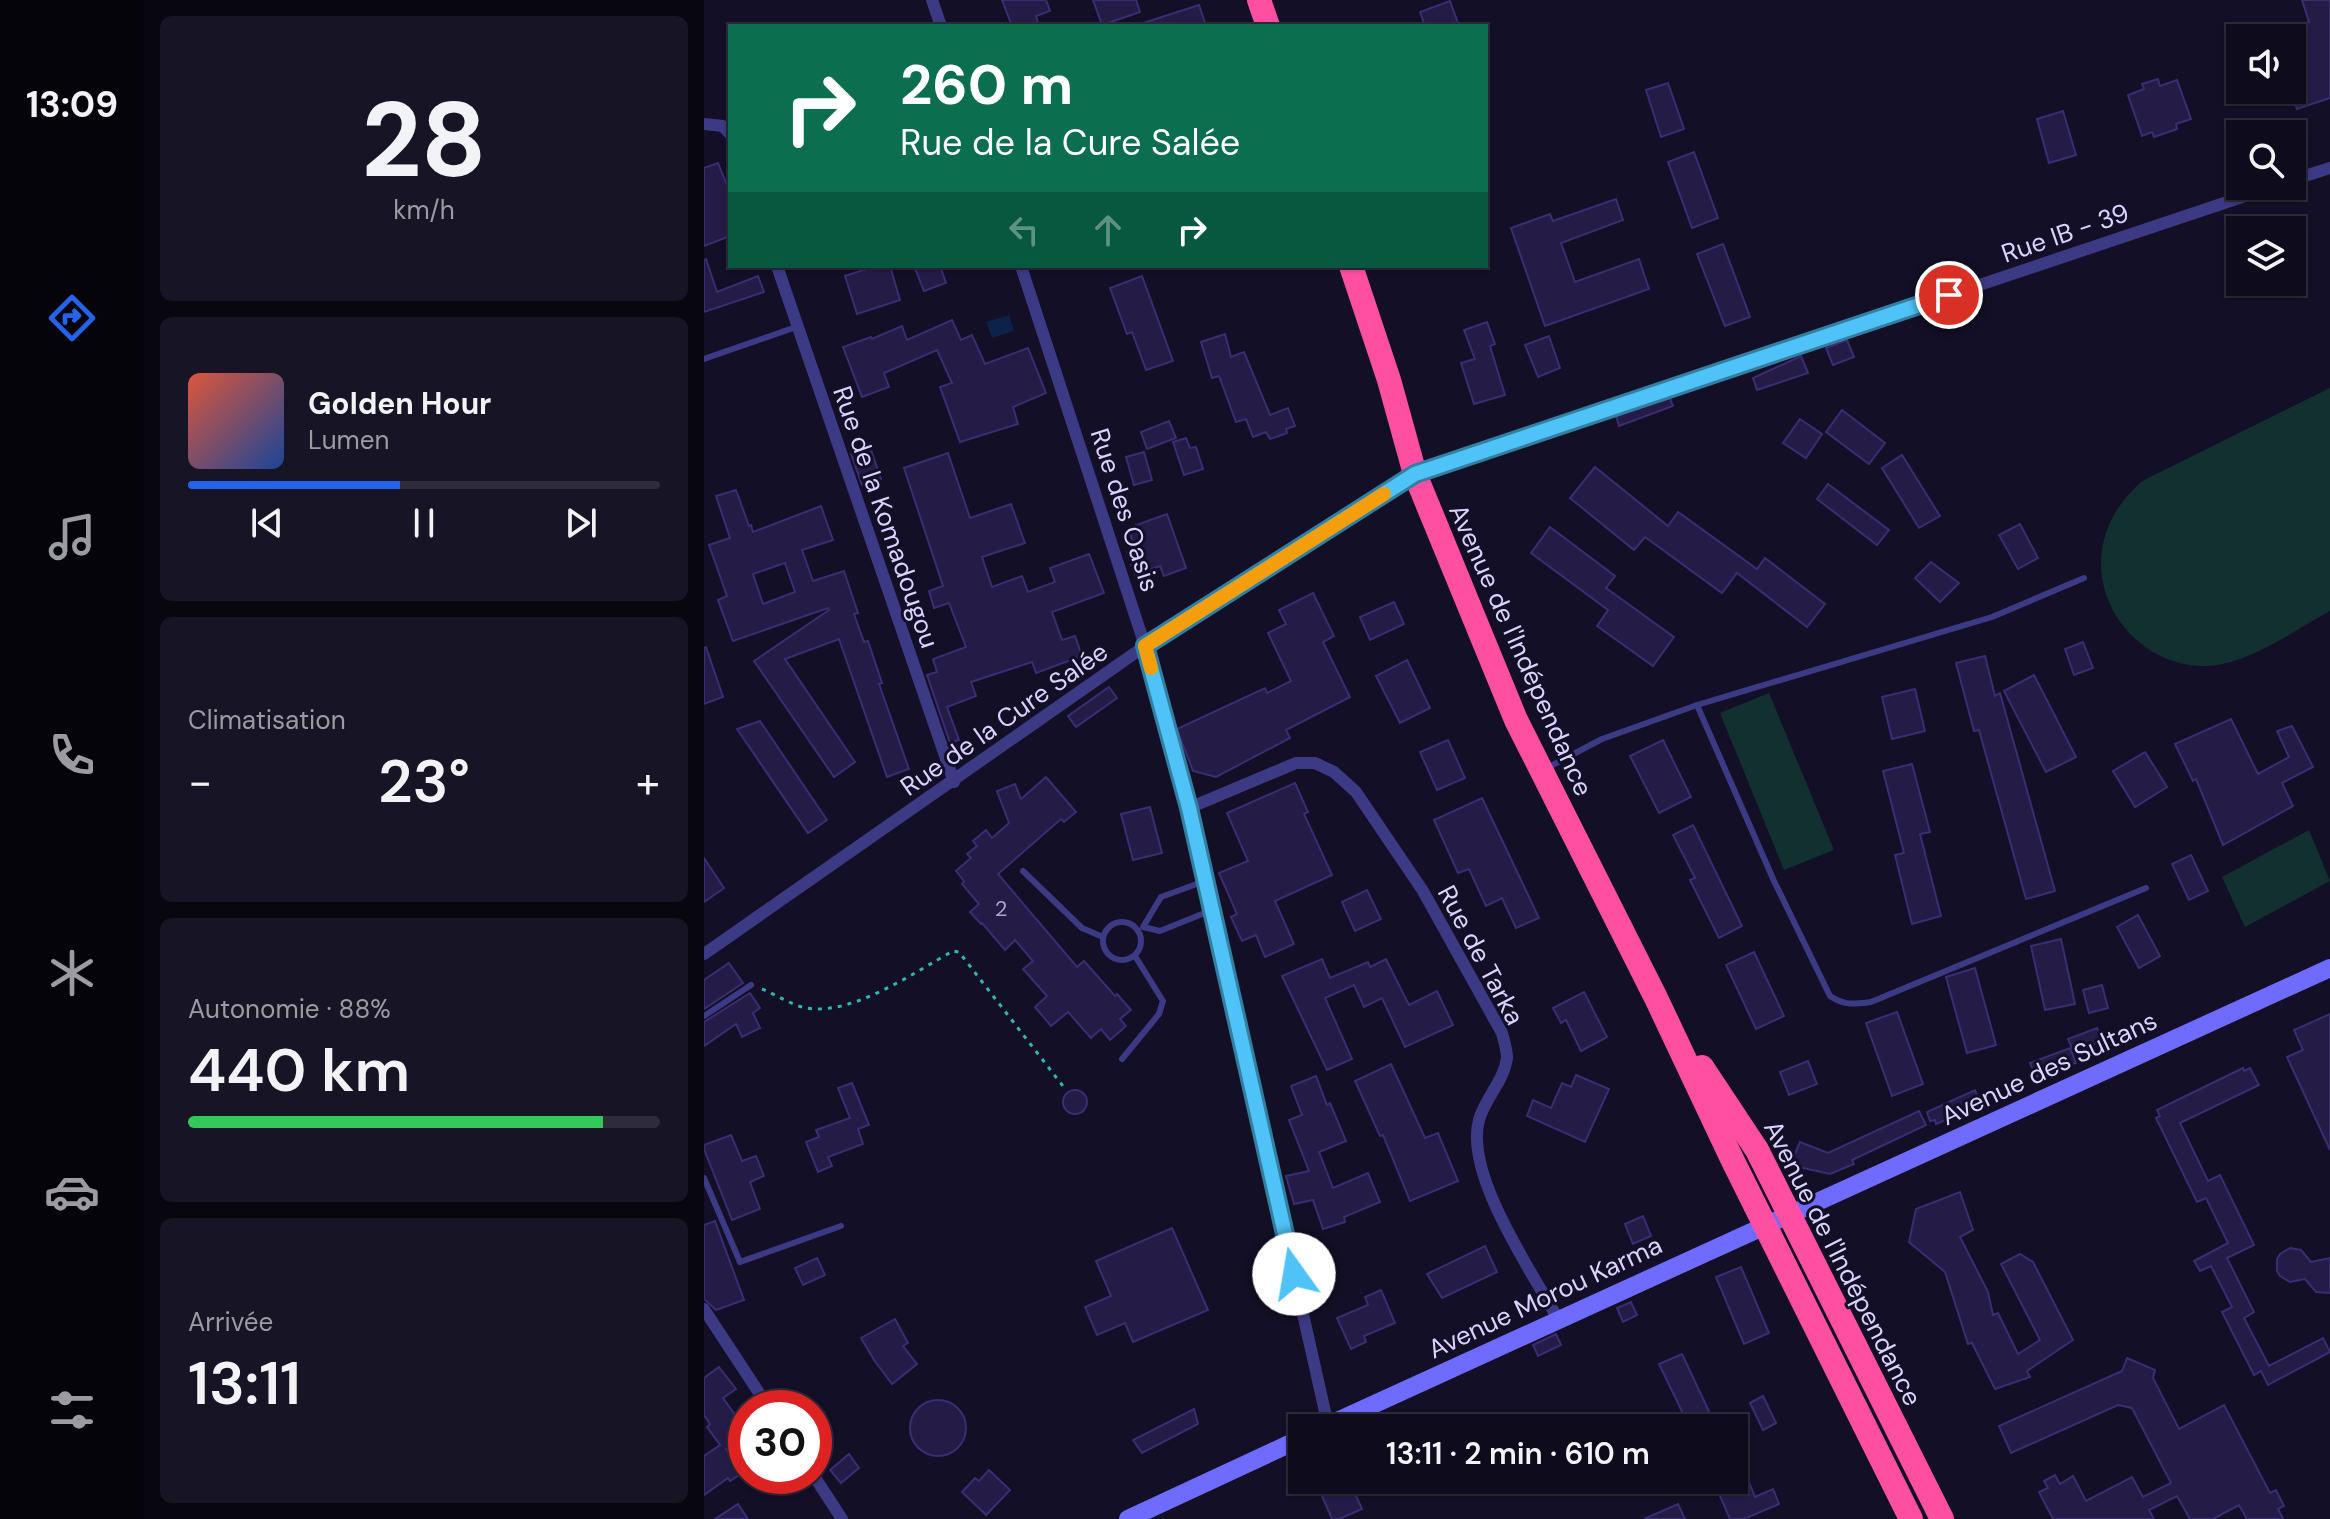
<!DOCTYPE html>
<html lang="fr">
<head>
<meta charset="utf-8">
<style>
  body { margin:0; font-family:"DM Sans",sans-serif; background:#171425; color:#f1f3f6; height:100vh; display:flex; flex-direction:column; font-size:30px; white-space:nowrap }
  * { box-sizing:border-box; margin:0 }
  p { font-size:26px; color:#9b9ba3 }
  .icon { flex:none; width:44px; height:44px; fill:none; stroke:currentColor; stroke-width:2; stroke-linecap:round; stroke-linejoin:round }
  .map { position:relative; flex:1; overflow:hidden }
  .sheet { display:flex; flex-direction:column; gap:16px; padding:16px; background:#08060f; width:560px }
  .sheet>* { flex:none }
  .banner { position:absolute; left:24px; top:24px; width:760px; height:244px; border-radius:0px; box-shadow:0 2px 6px #0004,0 0 0 2px #2e2b3b; background:#0b6e4f; color:#fff; overflow:hidden }
  .controls { position:absolute; left:1522px; top:24px; display:grid; gap:16px }
  .controls a { display:grid; place-items:center; width:80px; height:80px; border-radius:0px; background:#0e0b1c; box-shadow:0 2px 6px #0004,0 0 0 2px #2e2b3b; font-size:40px }
  .speed { position:absolute; left:24px; top:1390px; display:flex; gap:16px; font-size:40px; font-weight:700; text-align:center }
  .speed>* { display:grid; place-content:center; width:104px; height:104px; border-radius:50%; background:#0e0b1c; box-shadow:0 2px 6px #0004,0 0 0 2px #2e2b3b; line-height:1 }
  .speed .limit { border:12px solid #d22; background:#fff; color:#111 }
  .pin { position:absolute; display:grid; place-items:center; width:68px; height:68px; color:#fff; margin:-34px; border:4px solid #fff; border-radius:50%; box-shadow:0 2px 8px #0007 }
  .me { position:absolute; width:88px; margin:-44px; rotate:347deg; stroke-linejoin:round; filter:drop-shadow(0 0 6px #0008) }
  .turn { display:flex; align-items:center; gap:28px; height:168px; padding:0 40px; font-size:36px }
  .turn .icon { width:104px; height:104px; stroke-width:2.5 }
  .turn b { display:block; font-size:56px; line-height:68px }
  .lanes { display:flex; align-items:center; height:76px; padding:0 40px; background:#0003; justify-content:center; gap:40px; direction:ltr }
  .lanes .off { opacity:.35 }
  .big { font-size:60px; font-weight:600; line-height:1.1 }
  .sheet .widget { flex:1; display:flex; flex-direction:column; justify-content:center; gap:12px; min-width:0; padding:0 28px; border-radius:12px; background:#171425 }
  .sheet .dial { align-items:center; gap:0 }
  .dial b { font-size:104px; line-height:1 }
  .song { display:flex; align-items:center; gap:24px }
  .cover { width:96px; height:96px; border-radius:12px; background:linear-gradient(135deg,hsl(10 70% 55%),hsl(220 70% 35%)) }
  .played { height:8px; border-radius:4px; background:linear-gradient(90deg,#2563eb 45%,#2e2b3b 45%) }
  .keys { display:flex; justify-content:space-around; direction:ltr }
  .heat { display:flex; justify-content:space-between; align-items:center; font-size:44px; direction:ltr }
  .charge { height:12px; border-radius:6px; background:linear-gradient(90deg,#34c759 88%,#2e2b3b 0) }
  .trip { position:absolute; left:584px; top:1414px; width:460px; height:80px; border-radius:0px; background:#0e0b1c; box-shadow:0 2px 6px #0004,0 0 0 2px #2e2b3b; font-weight:600; line-height:80px; text-align:center }
  main { display:flex; flex:1; min-height:0 }
  .tab-bar { display:flex; flex-direction:column; width:144px; justify-content:space-around; align-items:center; background:#06040b; color:#9b9ba3 }
  .tab-bar .icon { width:56px; height:56px }
  .tab-bar .on { color:#2563eb }
  .tab-bar b { font-size:36px; color:#f1f3f6 }
  .map>svg:first-child { display:block }
  .green { fill:#12302f }
  .water { fill:#0c2248 }
  .building { fill:#241b47; stroke:#3b2d73; stroke-width:2; fill-rule:evenodd }
  .lines { fill:none; stroke-linecap:round; stroke-linejoin:round }
  .path { stroke:#2fb8b0; stroke-width:3; stroke-dasharray:4 6; stroke-linecap:butt }
  .lane { stroke:#3d3a85; stroke-width:6 }
  .street { stroke:#3d3a85; stroke-width:12 }
  .secondary { stroke:#6f6bff; stroke-width:18 }
  .highway { stroke:#ff4fa3; stroke-width:24 }
  .route-casing { stroke:#337fa1; stroke-width:20 }
  .route { stroke:#4fc3f7; stroke-width:14 }
  .slow { stroke:#f59e0b; stroke-width:14 }
  .labels { text-anchor:middle; dominant-baseline:central; stroke-width:6; stroke-linejoin:round; paint-order:stroke }
  .number-label { font-size:22px; fill:#aca6d1 }
  .street-label { font-size:26px; fill:#d9d4ff; stroke:#130f26 }
</style>
</head>
<body>
<main>
<nav class="tab-bar">
<b>13:09</b>
<svg class="icon on" aria-label="directions" viewBox="0 0 24 24"><path d="M12 3l9 9-9 9-9-9zM9 14v-3h6M13 9l2 2-2 2"/></svg>
<svg class="icon" aria-label="music" viewBox="0 0 24 24"><path d="M9 18V5l10-2v13"/><circle cx="6" cy="18" r="3"/><circle cx="16" cy="16" r="3"/></svg>
<svg class="icon" aria-label="phone" viewBox="0 0 24 24"><path d="M5 4h4l2 5-3 2q2 4 5 5l2-3 5 2v4C11 20 4 13 5 4z"/></svg>
<svg class="icon" aria-label="climate" viewBox="0 0 24 24"><path d="M12 3v18M4 7l16 10M4 17L20 7"/></svg>
<svg class="icon" aria-label="car" viewBox="0 0 24 24"><path d="M5 17H2v-5l4-1 3-4h7l3 4 3 1v5h-3M9 17h6M6 11h13"/><circle cx="7" cy="17" r="2"/><circle cx="17" cy="17" r="2"/></svg>
<svg class="icon" aria-label="filters" viewBox="0 0 24 24"><path d="M4 7h16M4 17h16"/><circle cx="9" cy="7" r="2"/><circle cx="15" cy="17" r="2"/></svg>
</nav>
<section class="sheet">
<div class="widget dial"><b>28</b><p>km/h</p></div>
<div class="widget">
<div class="song"><i class="cover"></i><div><b>Golden Hour</b><p>Lumen</p></div></div>
<div class="played"></div>
<div class="keys"><svg class="icon" aria-label="previous" viewBox="0 0 24 24"><path d="M18 5L8 12l10 7zM5 5v14"/></svg><svg class="icon" aria-label="pause" viewBox="0 0 24 24"><path d="M8 5v14M16 5v14"/></svg><svg class="icon" aria-label="next" viewBox="0 0 24 24"><path d="M6 5l10 7-10 7zM19 5v14"/></svg></div>
</div>
<div class="widget"><p>Climatisation</p>
<div class="heat"><a>−</a><b class="big">23°</b><a>+</a></div>
</div>
<div class="widget"><p>Autonomie · 88%</p><b class="big">440 km</b><div class="charge"></div></div>
<div class="widget"><p>Arrivée</p><b class="big">13:11</b></div>
</section>
<div class="map">
<svg width="1626" height="1519" viewBox="0 0 1626 1519">
  <rect width="100%" height="100%" fill="#130f26"/>
  <g class="green">
    <path d="M1626 388V611C1589 631 1539 668 1497 666 1430 663 1379 595 1403 530 1410 510 1423 495 1438 481Z"/>
    <polygon points="1065,693 1130,850 1080,870 1016,713"/>
    <polygon points="1605,830 1626,881 1541,927 1518,877"/>
  </g>
  <polygon class="water" points="305,315 310,331 288,338 282,322"/>
  <g class="building">
    <polygon points="298,0 342,0 346,11 332,16 335,26 308,26"/>
    <polygon points="389,0 432,0 436,12 398,25"/>
    <polygon points="1598,0 1626,0 1626,98 1593,109 1588,93 1588,28 1605,22"/>
    <polygon points="746,1 755,26 721,26 716,12"/>
    <polygon points="495,5 502,26 439,26 439,23"/>
    <polygon points="1454,79 1456,86 1473,80 1487,119 1472,124 1473,129 1450,137 1448,132 1438,136 1424,95 1440,89 1438,84"/>
    <polygon points="964,83 980,129 957,137 942,90"/>
    <polygon points="1359,111 1372,155 1345,163 1333,119"/>
    <polygon points="990,152 1014,218 988,228 964,162"/>
    <polygon points="14,163 26,193 26,236 0,246 0,168"/>
    <polygon points="912,199 919,220 857,243 871,282 935,259 945,289 841,326 807,228 846,214 849,221"/>
    <polygon points="1019,244 1046,317 1021,326 993,254"/>
    <polygon points="2,259 13,292 54,276 60,292 0,312 0,260"/>
    <polygon points="172,266 186,266 196,300 153,314 141,276"/>
    <polygon points="210,266 236,266 242,283 220,291"/>
    <polygon points="438,276 469,361 442,370 428,332 423,334 406,288"/>
    <polygon points="248,320 257,340 268,335 281,364 324,348 342,393 309,407 314,424 256,442 236,387 248,383 233,350 180,373 185,387 158,397 139,347 167,337 168,339 198,326 203,340"/>
    <polygon points="783,322 791,344 786,346 801,395 770,404 757,363 771,359 760,330"/>
    <polygon points="521,334 527,357 540,352 566,415 584,408 591,426 582,429 583,433 566,439 562,432 549,437 542,419 532,422 515,376 508,378 497,342"/>
    <polygon points="845,336 856,368 834,377 821,345"/>
    <polygon points="1143,340 1150,357 1129,365 1122,348"/>
    <polygon points="1097,356 1104,373 1053,390 1049,378"/>
    <polygon points="966,398 969,406 915,426 912,416"/>
    <polygon points="1138,410 1181,443 1165,464 1122,432"/>
    <polygon points="1096,419 1118,434 1102,458 1079,443"/>
    <polygon points="465,421 472,438 443,449 437,432"/>
    <polygon points="482,438 486,448 492,447 499,469 480,475 469,442"/>
    <polygon points="166,447 177,479 158,485 147,454"/>
    <polygon points="440,452 448,480 430,485 422,457"/>
    <polygon points="244,453 266,518 307,504 321,543 278,557 288,587 318,576 324,592 351,582 346,568 385,554 400,593 348,612 358,640 371,636 378,656 332,673 328,662 267,682 272,696 243,707 255,740 246,743 223,675 233,672 229,659 262,647 245,603 230,608 225,591 239,586 200,468"/>
    <polygon points="1198,455 1236,516 1215,528 1178,468"/>
    <polygon points="891,467 964,526 974,512 1053,569 1061,558 1121,604 1103,627 1033,573 1018,593 941,537 930,550 866,498"/>
    <polygon points="1124,484 1185,530 1173,545 1113,499"/>
    <path d="M32 490 45 526 47 525 49 532 117 506 129 540 98 550 109 581 140 571 154 613 150 614 160 642 164 641 178 683 175 684 205 769 183 777 135 639 81 659 151 762 130 777 50 661 125 610 124 608 29 641 14 600 23 596 5 545 26 538 12 496ZM81 563 91 592 59 604 49 574Z"/>
    <polygon points="463,514 482,568 460,576 456,566 431,575 423,552 431,548 424,528"/>
    <polygon points="1316,524 1334,558 1314,569 1295,535"/>
    <polygon points="846,527 911,576 902,588 970,637 949,666 893,626 904,610 827,553"/>
    <polygon points="1227,562 1255,583 1236,602 1211,578"/>
    <polygon points="609,593 630,636 619,642 646,697 582,730 586,738 512,777 489,771 473,729 561,688 563,693 587,681 564,633 582,624 575,610"/>
    <polygon points="690,602 700,624 666,640 656,617"/>
    <polygon points="1379,642 1389,668 1370,675 1361,649"/>
    <polygon points="2,647 19,697 0,704 0,648"/>
    <polygon points="1281,656 1291,696 1296,693 1351,891 1322,899 1275,730 1270,731 1252,663"/>
    <polygon points="703,660 726,708 696,723 672,676"/>
    <polygon points="1330,675 1372,757 1342,772 1300,691"/>
    <polygon points="405,687 413,698 372,727 364,716"/>
    <polygon points="1211,689 1221,731 1188,739 1178,697"/>
    <polygon points="1527,719 1554,774 1585,757 1573,731 1588,726 1609,767 1578,783 1589,806 1519,845 1492,779 1489,781 1471,744"/>
    <polygon points="56,721 123,820 104,833 33,729"/>
    <polygon points="744,740 761,778 733,790 716,752"/>
    <polygon points="959,740 987,797 955,813 926,756"/>
    <polygon points="1441,752 1463,787 1431,807 1409,771"/>
    <polygon points="1208,764 1226,832 1216,834 1237,916 1208,924 1191,855 1200,853 1179,771"/>
    <polygon points="342,777 372,812 360,822 357,819 294,874 373,967 380,961 411,996 413,994 427,1010 416,1019 422,1026 406,1040 397,1029 387,1038 364,1012 347,1026 331,1007 343,996 319,969 329,961 311,940 301,950 278,923 277,924 266,912 275,904 258,884 260,881 252,871 267,858 263,854 273,846 269,841 282,830 288,838 305,823 293,791 311,784 317,799"/>
    <polygon points="591,783 604,812 600,814 628,875 571,901 590,944 561,957 552,935 538,941 527,917 533,914 515,873 544,861 523,813"/>
    <polygon points="778,798 835,918 812,928 798,898 782,906 765,869 754,873 730,820"/>
    <polygon points="446,807 458,853 429,860 417,814"/>
    <polygon points="989,825 1038,926 1015,938 986,880 991,878 969,835"/>
    <polygon points="1487,855 1504,891 1485,900 1468,864"/>
    <polygon points="0,858 20,888 0,902"/>
    <polygon points="663,890 677,919 651,931 638,902"/>
    <polygon points="1434,915 1456,956 1435,968 1413,927"/>
    <polygon points="1357,939 1371,1004 1341,1010 1327,946"/>
    <polygon points="1050,952 1080,1016 1052,1029 1022,965"/>
    <polygon points="618,959 626,978 664,962 666,967 682,959 705,1005 733,991 749,1025 701,1047 678,998 660,1007 650,985 621,998 648,1059 623,1070 578,976"/>
    <polygon points="25,963 39,983 0,1009 0,980"/>
    <polygon points="1271,968 1292,1045 1263,1053 1242,977"/>
    <polygon points="1398,985 1404,1008 1385,1013 1379,990"/>
    <polygon points="880,992 903,1037 877,1051 862,1020 857,1023 849,1008"/>
    <polygon points="46,993 56,1008 49,1013 56,1028 38,1037 32,1024 0,1046 0,1022"/>
    <polygon points="1193,1012 1219,1084 1188,1096 1162,1023"/>
    <polygon points="1626,1014 1626,1150 1583,1057 1599,1050 1590,1030"/>
    <polygon points="1393,1028 1398,1041 1370,1053 1364,1039"/>
    <polygon points="1366,1048 1372,1063 1332,1077 1326,1063"/>
    <polygon points="1104,1061 1113,1084 1085,1095 1076,1072"/>
    <polygon points="687,1064 721,1138 734,1133 754,1181 706,1201 679,1135 676,1136 651,1081"/>
    <polygon points="1539,1068 1540,1071 1546,1068 1555,1085 1476,1123 1504,1181 1516,1175 1550,1245 1523,1258 1550,1312 1540,1318 1565,1366 1619,1338 1626,1352 1564,1385 1557,1371 1550,1375 1518,1312 1528,1307 1507,1266 1496,1271 1490,1261 1524,1243 1502,1198 1493,1202 1452,1118 1456,1116 1453,1110"/>
    <polygon points="872,1075 905,1089 881,1142 823,1116 829,1100 847,1108 858,1083 867,1087"/>
    <polygon points="612,1076 623,1105 626,1103 642,1141 615,1152 629,1188 664,1173 676,1202 640,1217 641,1222 619,1229 609,1200 590,1204 582,1176 605,1171 585,1120 598,1115 587,1086"/>
    <polygon points="148,1083 165,1125 154,1129 159,1144 124,1157 128,1166 114,1172 102,1142 115,1137 112,1130 146,1118 134,1088"/>
    <polygon points="1271,1090 1276,1105 1232,1124 1231,1120 1226,1121 1223,1112"/>
    <circle cx="371" cy="1102" r="12"/>
    <polygon points="1215,1111 1222,1125 1148,1160 1150,1164 1126,1174 1086,1165 1096,1142 1124,1153"/>
    <polygon points="27,1135 38,1161 52,1156 60,1176 46,1182 56,1209 28,1220 0,1149 0,1145"/>
    <polygon points="1256,1192 1269,1230 1256,1237 1284,1292 1289,1315 1294,1313 1314,1354 1336,1340 1297,1264 1316,1254 1329,1262 1369,1340 1323,1371 1326,1377 1291,1389 1268,1343 1264,1344 1241,1272 1205,1242 1212,1209"/>
    <polygon points="939,1216 947,1236 929,1244 921,1224"/>
    <polygon points="11,1221 40,1300 12,1310 0,1299 0,1225"/>
    <polygon points="468,1228 504,1310 429,1342 421,1323 393,1335 381,1307 407,1296 392,1261"/>
    <polygon points="781,1246 793,1272 738,1298 723,1274"/>
    <polygon points="1586,1248 1597,1250 1607,1262 1626,1258 1626,1293 1612,1292 1601,1279 1586,1282 1576,1276 1573,1271 1573,1259 1576,1254"/>
    <polygon points="113,1258 121,1275 99,1285 91,1268"/>
    <polygon points="1037,1267 1065,1333 1040,1344 1012,1277"/>
    <polygon points="677,1290 691,1323 660,1336 662,1342 647,1349 633,1318 664,1305 661,1297"/>
    <polygon points="927,1302 933,1315 919,1322 913,1308"/>
    <polygon points="191,1319 204,1343 199,1346 213,1364 188,1384 170,1360 157,1338"/>
    <polygon points="852,1334 857,1345 834,1356 829,1345"/>
    <polygon points="978,1354 1002,1405 1010,1423 995,1424 983,1422 971,1397 955,1364"/>
    <polygon points="1423,1358 1451,1370 1449,1378 1475,1429 1520,1405 1566,1493 1572,1490 1580,1506 1574,1509 1579,1519 1543,1519 1535,1505 1509,1519 1486,1519 1473,1496 1445,1510 1450,1519 1349,1519 1335,1492 1344,1488 1340,1481 1351,1475 1356,1484 1369,1476 1382,1501 1428,1477 1439,1497 1467,1483 1428,1408 1414,1405 1307,1453 1295,1426 1418,1371"/>
    <polygon points="15,1367 32,1389 19,1398 42,1430 42,1434 22,1449 38,1473 26,1481 24,1478 0,1495 0,1456 16,1445 3,1427 6,1424 0,1415 0,1378"/>
    <polygon points="1059,1396 1072,1423 1059,1430 1046,1403"/>
    <circle cx="234" cy="1428" r="28"/>
    <polygon points="490,1409 494,1424 438,1453 429,1440"/>
    <polygon points="1030,1446 1051,1497 1069,1489 1075,1504 1040,1519 1026,1519 1009,1480 1030,1480"/>
    <polygon points="145,1454 155,1468 137,1483 126,1470"/>
    <polygon points="285,1470 306,1490 282,1515 258,1492 271,1478 275,1481"/>
    <polygon points="611,1480 645,1480 658,1509 635,1519 628,1519"/>
    <polygon points="34,1504 44,1519 11,1519"/>
    <polygon points="974,1504 981,1519 940,1519"/>
  </g>
  <g class="lines">
    <path class="path" d="M58 989C71 994 84 1003 98 1007 144 1019 209 973 249 951L255 952 362 1090"/>
    <g class="lane">
      <polyline points="0,359 95,326"/>
      <path d="M993 705 1070 881 1126 996C1141 1006 1150 1004 1167 1002L1442 888"/>
      <polyline points="841,769 898,739 993,705 1288,617 1380,578"/>
      <polyline points="319,871 378,928 399,937"/>
      <polyline points="501,881 457,897 439,927 456,931 508,910"/>
      <circle cx="418" cy="941" r="19"/>
      <polyline points="0,1016 47,985"/>
      <polyline points="418,1059 455,1014 459,1001 431,956"/>
      <polyline points="0,1178 36,1262 137,1226"/>
    </g>
    <g class="street">
      <polyline points="228,0 237,26"/>
      <polyline points="0,124 19,126 26,134"/>
      <polyline points="1588,180 1626,168"/>
      <polyline points="73,266 250,782"/>
      <polyline points="317,266 441,646 485,808 624,1425"/>
      <path d="M485 808 592 763H611L630 772 652 792 719 891 798 1033C800 1041 803 1050 803 1058 800 1081 781 1098 775 1120 760 1174 828 1272 854 1319"/>
      <polyline points="0,954 441,646 711,474 1571,186"/>
      <polyline points="0,1309 65,1408"/>
      <polyline points="110,1476 138,1519"/>
    </g>
    <g class="secondary">
      <polyline points="618,1428 1626,968"/>
      <polyline points="424,1519 598,1438"/>
    </g>
    <g class="highway">
      <polyline points="555,0 564,26"/>
      <polyline points="647,266 685,380 711,474 812,720 952,998 1028,1159 1207,1519"/>
      <polyline points="998,1067 1053,1150 1238,1519"/>
    </g>
  </g>
  <g class="lines">
    <defs>
      <polyline id="route" points="590,1274 485,808 441,646 711,474 1245,295"/>
    </defs>
    <use href="#route" class="route-casing"/>
    <use href="#route" class="route"/>
    <polyline class="slow" points="447,668 441,646 680,494"/>
  </g>
  <g class="labels">
    <g class="number-label">
      <text x="297" y="908">2</text>
    </g>
    <g class="street-label">
      <text transform="translate(1361 233) rotate(-19)">Rue IB - 39</text>
      <text transform="translate(421 510) rotate(72)">Rue des Oasis</text>
      <text transform="translate(182 517) rotate(71)">Rue de la Komadougou</text>
      <text transform="translate(817 650) rotate(66)">Avenue de l'Indépendance</text>
      <text transform="translate(300 719) rotate(-35)">Rue de la Cure Salée</text>
      <text transform="translate(777 955) rotate(62)">Rue de Tarka</text>
      <text transform="translate(1345 1068) rotate(-25)">Avenue des Sultans</text>
      <text transform="translate(1139 1263) rotate(63)">Avenue de l'Indépendance</text>
      <text transform="translate(841 1297) rotate(-25)">Avenue Morou Karma</text>
    </g>
  </g>
</svg>
<div class="controls">
<a><svg class="icon" aria-label="sound" viewBox="0 0 24 24"><path d="M4 9h4l5-4v14l-5-4H4zM17 9q2 3 0 6"/></svg></a>
<a><svg class="icon" aria-label="search" viewBox="0 0 24 24"><circle cx="10" cy="10" r="6"/><path d="M15 15l6 6"/></svg></a>
<a><svg class="icon" aria-label="layers" viewBox="0 0 24 24"><path d="M12 4l9 5-9 5-9-5zM3 14l9 5 9-5"/></svg></a>
</div>
<div class="speed"><div class="limit">30</div></div>
<div class="pin" style="left:1245px;top:295px;background:#d93025"><svg class="icon" aria-label="arrive" viewBox="0 0 24 24"><path d="M6 21V4h12l-3 4 3 4H6"/></svg></div>
<svg class="me" style="left:590px;top:1274px" viewBox="-20 -20 40 40"><circle r="19" fill="#fff"/><path d="M0-13L10 11 0 6-10 11z" fill="#4fc3f7"/></svg>
<div class="trip">13:11 · 2 min · 610 m</div>
<div class="banner">
<div class="turn"><svg class="icon" aria-label="right" viewBox="0 0 24 24"><path d="M7 20v-9h11M14 6l5 5-5 5"/></svg><div><b>260 m</b>Rue de la Cure Salée</div></div>
<div class="lanes"><svg class="icon off" aria-label="left" viewBox="0 0 24 24"><path d="M17 20v-9H6M10 6l-5 5 5 5"/></svg><svg class="icon off" aria-label="ahead" viewBox="0 0 24 24"><path d="M12 20V5M6 11l6-6 6 6"/></svg><svg class="icon" aria-label="right" viewBox="0 0 24 24"><path d="M7 20v-9h11M14 6l5 5-5 5"/></svg></div>
</div>
</div>
</main>
</body>
</html>
